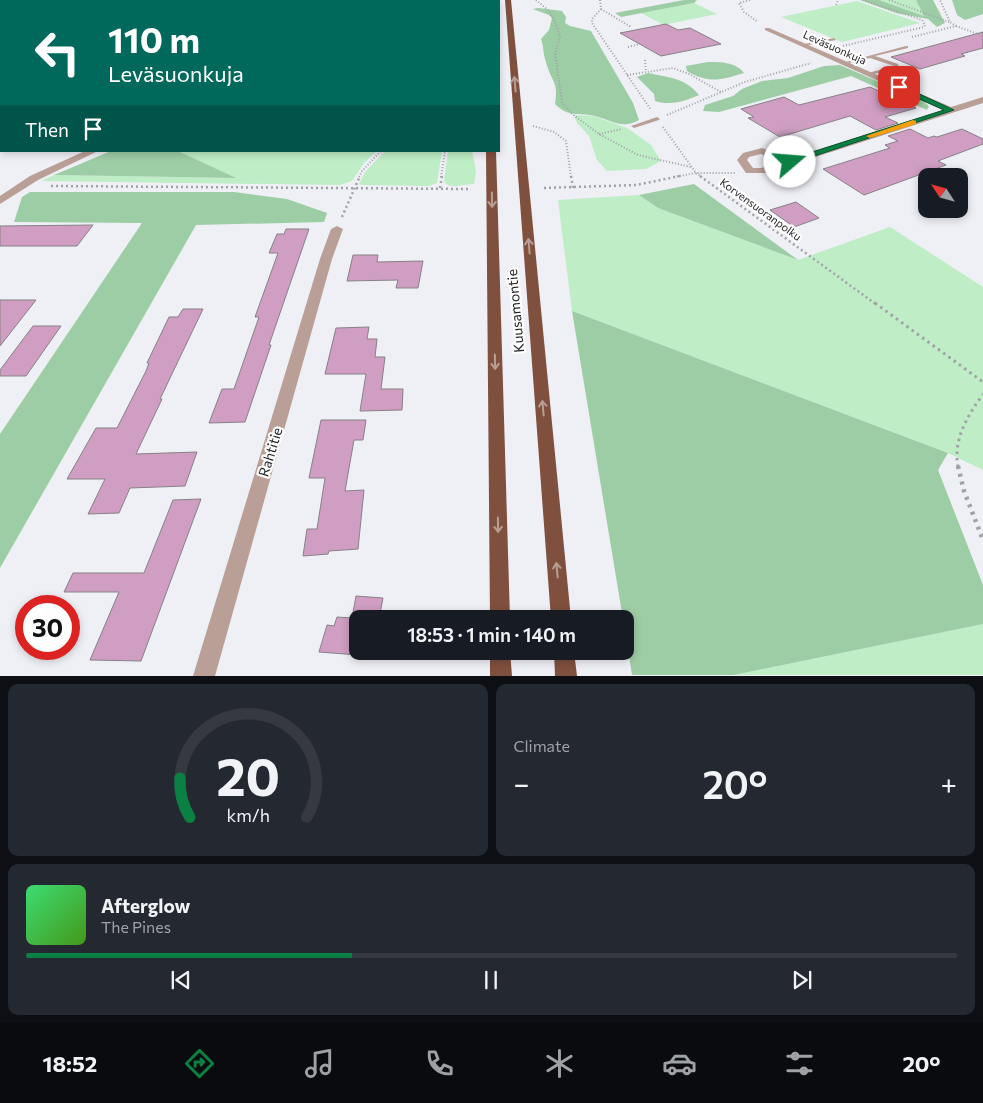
<!DOCTYPE html>
<html lang="en">
<head>
<meta charset="utf-8">
<style>
  body { margin:0; font-family:Commissioner,sans-serif; background:#242831; color:#f1f3f6; height:100vh; display:flex; flex-direction:column; font-size:19px; white-space:nowrap }
  * { box-sizing:border-box; margin:0 }
  p { font-size:16px; color:#9ea1a6 }
  .icon { flex:none; width:28px; height:28px; fill:none; stroke:currentColor; stroke-width:2; stroke-linecap:round; stroke-linejoin:round }
  .map { position:relative; height:676px; overflow:hidden }
  .side { display:flex; flex-direction:column; gap:8px; padding:8px; background:#0d0f14; flex:1 }
  .side>* { flex:none }
  .banner { position:absolute; left:0px; top:0px; width:500px; height:152px; box-shadow:0 2px 8px #0003; background:#00695c; color:#fff; overflow:hidden }
  .needle { width:32px; rotate:306deg }
  .controls { position:absolute; left:918px; top:168px; display:grid; gap:10px }
  .controls a { display:grid; place-items:center; width:50px; height:50px; border-radius:10px; background:#171b24; box-shadow:0 2px 8px #0003; font-size:25px }
  .speed { position:absolute; left:15px; top:595px; display:flex; gap:10px; font-size:25px; font-weight:700; text-align:center }
  .speed>* { display:grid; place-content:center; width:65px; height:65px; border-radius:50%; background:#171b24; box-shadow:0 2px 8px #0003; line-height:1 }
  .speed .limit { border:8px solid #d22; background:#fff; color:#111 }
  .pin { position:absolute; display:grid; place-items:center; width:42px; height:42px; color:#fff; margin:-21px; border-radius:10px; box-shadow:0 2px 8px #0006 }
  .me { position:absolute; width:55px; margin:-28px; rotate:72deg; stroke-linejoin:round; filter:drop-shadow(0 0 4px #0008) }
  .turn { display:flex; align-items:center; gap:18px; height:105px; padding:0 25px; font-size:22px }
  .turn .icon { width:65px; height:65px; stroke-width:2.5 }
  .turn b { display:block; font-size:35px; line-height:42px }
  .then { display:flex; align-items:center; height:48px; padding:0 25px; background:#0003; gap:10px; font-size:19px }
  .big { font-size:38px; font-weight:600; line-height:1.1 }
  .side .tile { flex:1; display:flex; flex-direction:column; justify-content:center; gap:8px; min-width:0; padding:0 18px; border-radius:10px; background:#242831 }
  .side .dial { align-items:center; gap:0 }
  .dial svg { height:130px; overflow:visible; fill:none; stroke:#363941; stroke-width:7; stroke-linecap:round; text-anchor:middle }
  .dial text { fill:#f1f3f6; stroke:none }
  .song { display:flex; align-items:center; gap:15px }
  .cover { width:60px; height:60px; border-radius:8px; background:linear-gradient(135deg,hsl(140 70% 55%),hsl(100 70% 35%)) }
  .played { height:5px; border-radius:2px; background:linear-gradient(90deg,#0b8043 35%,#363941 35%) }
  .keys { display:flex; justify-content:space-around; direction:ltr }
  .heat { display:flex; justify-content:space-between; align-items:center; font-size:28px; direction:ltr }
  .side .tiles { flex:1; display:grid; gap:8px; grid-template-columns:1fr 1fr }
  .tile:last-child { grid-column:span 2 }
  .trip { position:absolute; left:349px; top:610px; width:285px; height:50px; border-radius:10px; background:#171b24; box-shadow:0 2px 8px #0003; font-weight:600; line-height:50px; text-align:center }
  .tab-bar { display:flex; height:80px; justify-content:space-around; align-items:center; background:#090b0e; color:#9ea1a6 }
  .tab-bar .icon { width:35px; height:35px }
  .tab-bar .current { color:#0b8043 }
  .tab-bar b { font-size:22px; color:#f1f3f6 }
  .map>svg:first-child { display:block }
  .green { fill:#beedc6 }
  .forest { fill:#9dcda5 }
  .building { fill:#cf9ec2; stroke:#878185 }
  .lines { fill:none; stroke-linecap:round; stroke-linejoin:round }
  .path-far3 { stroke:#a1a1a7; stroke-width:2; stroke-dasharray:1 2; stroke-linecap:butt }
  .path-far2 { stroke:#a1a1a7; stroke-width:2.5; stroke-dasharray:2 3; stroke-linecap:butt }
  .path-far1 { stroke:#a1a1a7; stroke-width:3; stroke-dasharray:2.5 4; stroke-linecap:butt }
  .path { stroke:#a1a1a7; stroke-width:4.5; stroke-dasharray:3 5; stroke-linecap:butt }
  .service { fill:#b99f96; fill-rule:evenodd }
  .minor { fill:#b99f96; fill-rule:evenodd }
  .trunk { fill:#7f503e; fill-rule:evenodd }
  .oneway { stroke:#b89e94 }
  .route { fill:#0b8043; stroke:#07532c }
  .slow { fill:#f59e0b }
  .labels { text-anchor:middle; dominant-baseline:central; stroke-width:4.5; stroke-linejoin:round; paint-order:stroke }
  .far-street-label { font-size:11px; fill:#252528; stroke:#fdfdfe }
  .street-label { font-size:14px; fill:#252528; stroke:#fdfdfe }
</style>
</head>
<body>
<div class="map">
<svg width="983" height="676" viewBox="0 0 983 676">
  <rect width="100%" height="100%" fill="#efeff6"/>
  <g class="green">
    <polygon points="879,0 916,0 925,16 924,16"/>
    <polygon points="857,1 920,23 842,42 781,17"/>
    <polygon points="694,3 717,14 668,24 662,24 641,13"/>
    <polygon points="574,115 594,116 627,128 651,145 661,161 646,169 607,171 597,160 589,136 577,123"/>
    <polygon points="178,151 377,151 364,163 352,181 340,185 41,181 54,175 235,178"/>
    <polygon points="385,151 442,151 437,183 429,186 361,185 359,184 365,172"/>
    <path d="M448 151H472L476 171 474 184C464 184 456 189 446 184L444 181Z"/>
    <polygon points="639,195 658,208 798,260 890,227 983,287 983,470 948,453 572,311 558,200"/>
    <polygon points="983,624 983,675 734,675"/>
  </g>
  <g class="forest">
    <polygon points="684,0 697,0 694,3 621,17 615,13"/>
    <polygon points="860,0 879,0 924,16 916,0 933,0 945,23 937,27 928,19 896,13"/>
    <polygon points="952,0 983,0 983,14 965,20 957,15"/>
    <path d="M538 8 562 11 566 17 565 23 570 26 591 31 633 103 639 120C622 130 612 120 595 116 578 112 569 118 555 104 559 81 551 82 546 62 543 55 544 47 541 39L549 30 552 18 549 15 533 9Z"/>
    <path d="M708 62C721 62 736 62 744 73 721 80 709 84 687 71L686 66Z"/>
    <polygon points="840,65 923,101 929,106 927,110 851,76 719,112 703,111 705,105 733,96 742,89 762,81 788,78 824,66"/>
    <path d="M648 73C670 78 684 77 699 95 686 101 669 106 655 101L654 94 637 77Z"/>
    <polygon points="111,151 178,151 236,178 54,175"/>
    <polygon points="694,184 798,260 658,208 639,195"/>
    <polygon points="30,192 234,192 287,199 327,213 324,222 196,225 0,568 0,434 142,223 14,222 22,197"/>
    <polygon points="572,311 948,453 938,470 983,585 983,624 734,675 632,675 625,631 625,619 623,619"/>
  </g>
  <g class="building">
    <polygon points="666,24 678,30 690,28 721,44 661,56 620,33"/>
    <polygon points="983,32 983,48 961,54 965,56 920,69 891,57"/>
    <polygon points="870,87 916,108 885,117 898,123 876,130 850,116 780,137 748,118 754,117 741,109 784,97 799,105"/>
    <polygon points="910,129 928,138 934,136 937,137 962,129 983,139 983,144 938,161 946,165 864,195 823,169 890,148 885,145 898,141 888,136"/>
    <polygon points="796,202 819,218 794,227 770,210"/>
    <polygon points="93,225 77,246 0,246 0,226"/>
    <polygon points="286,229 309,229 269,345 271,345 245,422 209,423 222,389 234,389 259,317 255,317 278,253 269,253 277,234 284,234"/>
    <polygon points="353,255 378,255 377,262 423,261 418,288 396,288 398,280 347,281"/>
    <polygon points="0,300 36,300 0,346"/>
    <polygon points="183,309 203,309 160,399 162,399 136,454 197,452 185,486 130,488 119,513 88,514 105,479 67,479 96,428 117,428 146,371 149,363 147,363 169,317 178,317"/>
    <polygon points="33,326 61,326 26,376 0,376 0,370"/>
    <polygon points="369,327 367,339 377,339 375,357 385,357 381,389 403,389 402,410 360,411 366,374 325,374 336,328"/>
    <polygon points="321,420 366,420 363,440 354,440 345,491 364,490 358,549 329,551 328,554 303,556 307,529 317,529 325,478 309,478"/>
    <polygon points="201,499 141,661 90,660 119,592 64,592 73,573 144,573 173,500"/>
    <polygon points="356,596 383,598 379,619 357,619 358,655 319,652 327,625 334,626 337,617 352,618"/>
  </g>
  <g class="lines">
    <g class="path-far3">
      <polyline points="536,0 549,11 556,24 560,37 555,54 562,102 572,114 599,134 638,155 691,167"/>
      <polyline points="600,0 601,9 592,19 592,23 651,110"/>
      <polyline points="750,0 739,3 744,12 758,22"/>
      <polyline points="889,0 949,22"/>
      <polyline points="836,5 838,0"/>
      <polyline points="601,9 631,27"/>
      <polyline points="956,26 983,36"/>
      <polyline points="912,37 956,26 950,22 940,0"/>
      <polyline points="843,46 924,27 925,25 922,20 863,0"/>
      <polyline points="628,47 640,44"/>
      <polyline points="645,60 646,72"/>
      <polyline points="627,75 673,68 689,74 721,92"/>
      <polyline points="667,115 745,82 811,63"/>
      <polyline points="533,126 554,132 566,141 571,177"/>
      <polyline points="663,127 696,173 702,177"/>
      <polyline points="599,134 622,129"/>
      <polyline points="359,177 362,171 381,151"/>
      <polyline points="441,177 445,151"/>
      <polyline points="674,177 696,173 735,173"/>
    </g>
    <g class="path-far2">
      <polyline points="571,176 573,188"/>
      <polyline points="700,176 877,305"/>
      <polyline points="51,186 468,189"/>
      <polyline points="440,188 442,176"/>
      <polyline points="544,188 636,185 680,176"/>
      <polyline points="342,217 360,176"/>
    </g>
    <g class="path-far1">
      <polyline points="875,303 983,382"/>
      <path d="M958 467C953 439 967 417 983 394"/>
    </g>
    <polyline class="path" points="958,466 964,491 983,540"/>
    <g class="service">
      <polygon points="326,0 330,0 331,1 327,1"/>
      <polygon points="834,38 836,40 802,46 800,45"/>
      <polygon points="906,46 908,46 908,48 875,56 898,64 899,68 870,75 868,74 868,73 894,66 870,58 844,64 842,63"/>
      <polygon points="657,117 660,119 659,120 634,128 631,126"/>
    </g>
    <g class="minor">
      <polygon points="398,0 409,0 410,1 399,1"/>
      <path d="M765 28H769L951 107 983 97V103L766 173H746L737 160 743 153 762 148 790 159 943 110 765 30ZM761 154 781 162 761 168H753L747 160 749 157Z"/>
      <polygon points="85,151 98,151 38,180 0,204 0,196 30,176"/>
      <polygon points="337,226 343,229 332,259 215,676 193,676 320,259 331,229"/>
    </g>
    <g class="trunk">
      <rect x="485" y="0" width="6" height="1"/>
      <polygon points="505,0 511,0 571,619 551,619"/>
      <polygon points="486,151 496,151 510,619 490,619"/>
      <polygon points="490,651 510,651 512,676 490,676"/>
      <polygon points="554,651 574,651 577,676 555,676"/>
    </g>
  </g>
  <defs><path id="oneway-shaft" d="M-6 0H5M1.5-3L5.5 0L1.5 3" fill="none" stroke-width="1.6" stroke-linecap="round" stroke-linejoin="round" transform="scale(1.25)"/></defs>
  <g class="oneway">
    <use href="#oneway-shaft" transform="translate(515 84) rotate(-95)"/>
    <use href="#oneway-shaft" transform="translate(492 200) rotate(89)"/>
    <use href="#oneway-shaft" transform="translate(529 246) rotate(-95)"/>
    <use href="#oneway-shaft" transform="translate(495 362) rotate(89)"/>
    <use href="#oneway-shaft" transform="translate(543 408) rotate(-95)"/>
    <use href="#oneway-shaft" transform="translate(498 525) rotate(89)"/>
    <use href="#oneway-shaft" transform="translate(557 570) rotate(-95)"/>
  </g>
  <polygon class="route" points="897,86 902,86 954,110 793,163 787,163 787,160 944,110 897,89"/>
  <polygon class="slow" points="913,120 916,121 916,124 870,138 866,136"/>
  <g class="labels">
    <g class="far-street-label">
      <text transform="translate(835 47) rotate(24)">Leväsuonkuja</text>
      <text transform="translate(761 209) rotate(36)">Korvensuoranpolku</text>
    </g>
    <g class="street-label">
      <text transform="translate(515 311) rotate(-95)">Kuusamontie</text>
      <text transform="translate(270 452) rotate(-73)">Rahtitie</text>
    </g>
  </g>
</svg>
<div class="controls">
<a><svg class="needle" viewBox="-14 -14 28 28"><path d="M0-13l5 13h-10z" fill="#e53935"/><path d="M0 13l5-13h-10z" fill="#9ea1a6"/></svg></a>
</div>
<div class="speed"><div class="limit">30</div></div>
<div class="pin" style="left:899px;top:87px;background:#d93025"><svg class="icon" aria-label="arrive" viewBox="0 0 24 24"><path d="M6 21V4h12l-3 4 3 4H6"/></svg></div>
<svg class="me" style="left:790px;top:162px" viewBox="-20 -20 40 40"><circle r="19" fill="#fff"/><path d="M0-13L10 11 0 6-10 11z" fill="#0b8043"/></svg>
<div class="trip">18:53 · 1 min · 140 m</div>
<div class="banner">
<div class="turn"><svg class="icon" aria-label="left" viewBox="0 0 24 24"><path d="M17 20v-9H6M10 6l-5 5 5 5"/></svg><div><b>110 m</b>Leväsuonkuja</div></div>
<div class="then">Then<svg class="icon" aria-label="arrive" viewBox="0 0 24 24"><path d="M6 21V4h12l-3 4 3 4H6"/></svg></div>
</div>
</div>
<section class="side">
<div class="tiles">
<div class="tile dial"><svg viewBox="0 0 100 80">
<path d="M14 69A42 42 0 1 1 86 69"/>
<path d="M14 69A42 42 0 0 1 8 45" stroke="#0b8043"/>
<text x="50" y="56" font-size="32" font-weight="700">20</text>
<text x="50" y="72" font-size="11">km/h</text>
</svg></div>
<div class="tile"><p>Climate</p>
<div class="heat"><a>−</a><b class="big">20°</b><a>+</a></div>
</div>
<div class="tile">
<div class="song"><i class="cover"></i><div><b>Afterglow</b><p>The Pines</p></div></div>
<div class="played"></div>
<div class="keys"><svg class="icon" aria-label="previous" viewBox="0 0 24 24"><path d="M18 5L8 12l10 7zM5 5v14"/></svg><svg class="icon" aria-label="pause" viewBox="0 0 24 24"><path d="M8 5v14M16 5v14"/></svg><svg class="icon" aria-label="next" viewBox="0 0 24 24"><path d="M6 5l10 7-10 7zM19 5v14"/></svg></div>
</div>
</div>
</section>
<nav class="tab-bar">
<b>18:52</b>
<svg class="icon current" aria-label="directions" viewBox="0 0 24 24"><path d="M12 3l9 9-9 9-9-9zM9 14v-3h6M13 9l2 2-2 2"/></svg>
<svg class="icon" aria-label="music" viewBox="0 0 24 24"><path d="M9 18V5l10-2v13"/><circle cx="6" cy="18" r="3"/><circle cx="16" cy="16" r="3"/></svg>
<svg class="icon" aria-label="phone" viewBox="0 0 24 24"><path d="M5 4h4l2 5-3 2q2 4 5 5l2-3 5 2v4C11 20 4 13 5 4z"/></svg>
<svg class="icon" aria-label="climate" viewBox="0 0 24 24"><path d="M12 3v18M4 7l16 10M4 17L20 7"/></svg>
<svg class="icon" aria-label="car" viewBox="0 0 24 24"><path d="M5 17H2v-5l4-1 3-4h7l3 4 3 1v5h-3M9 17h6M6 11h13"/><circle cx="7" cy="17" r="2"/><circle cx="17" cy="17" r="2"/></svg>
<svg class="icon" aria-label="filters" viewBox="0 0 24 24"><path d="M4 7h16M4 17h16"/><circle cx="9" cy="7" r="2"/><circle cx="15" cy="17" r="2"/></svg>
<b>20°</b>
</nav>
</body>
</html>
